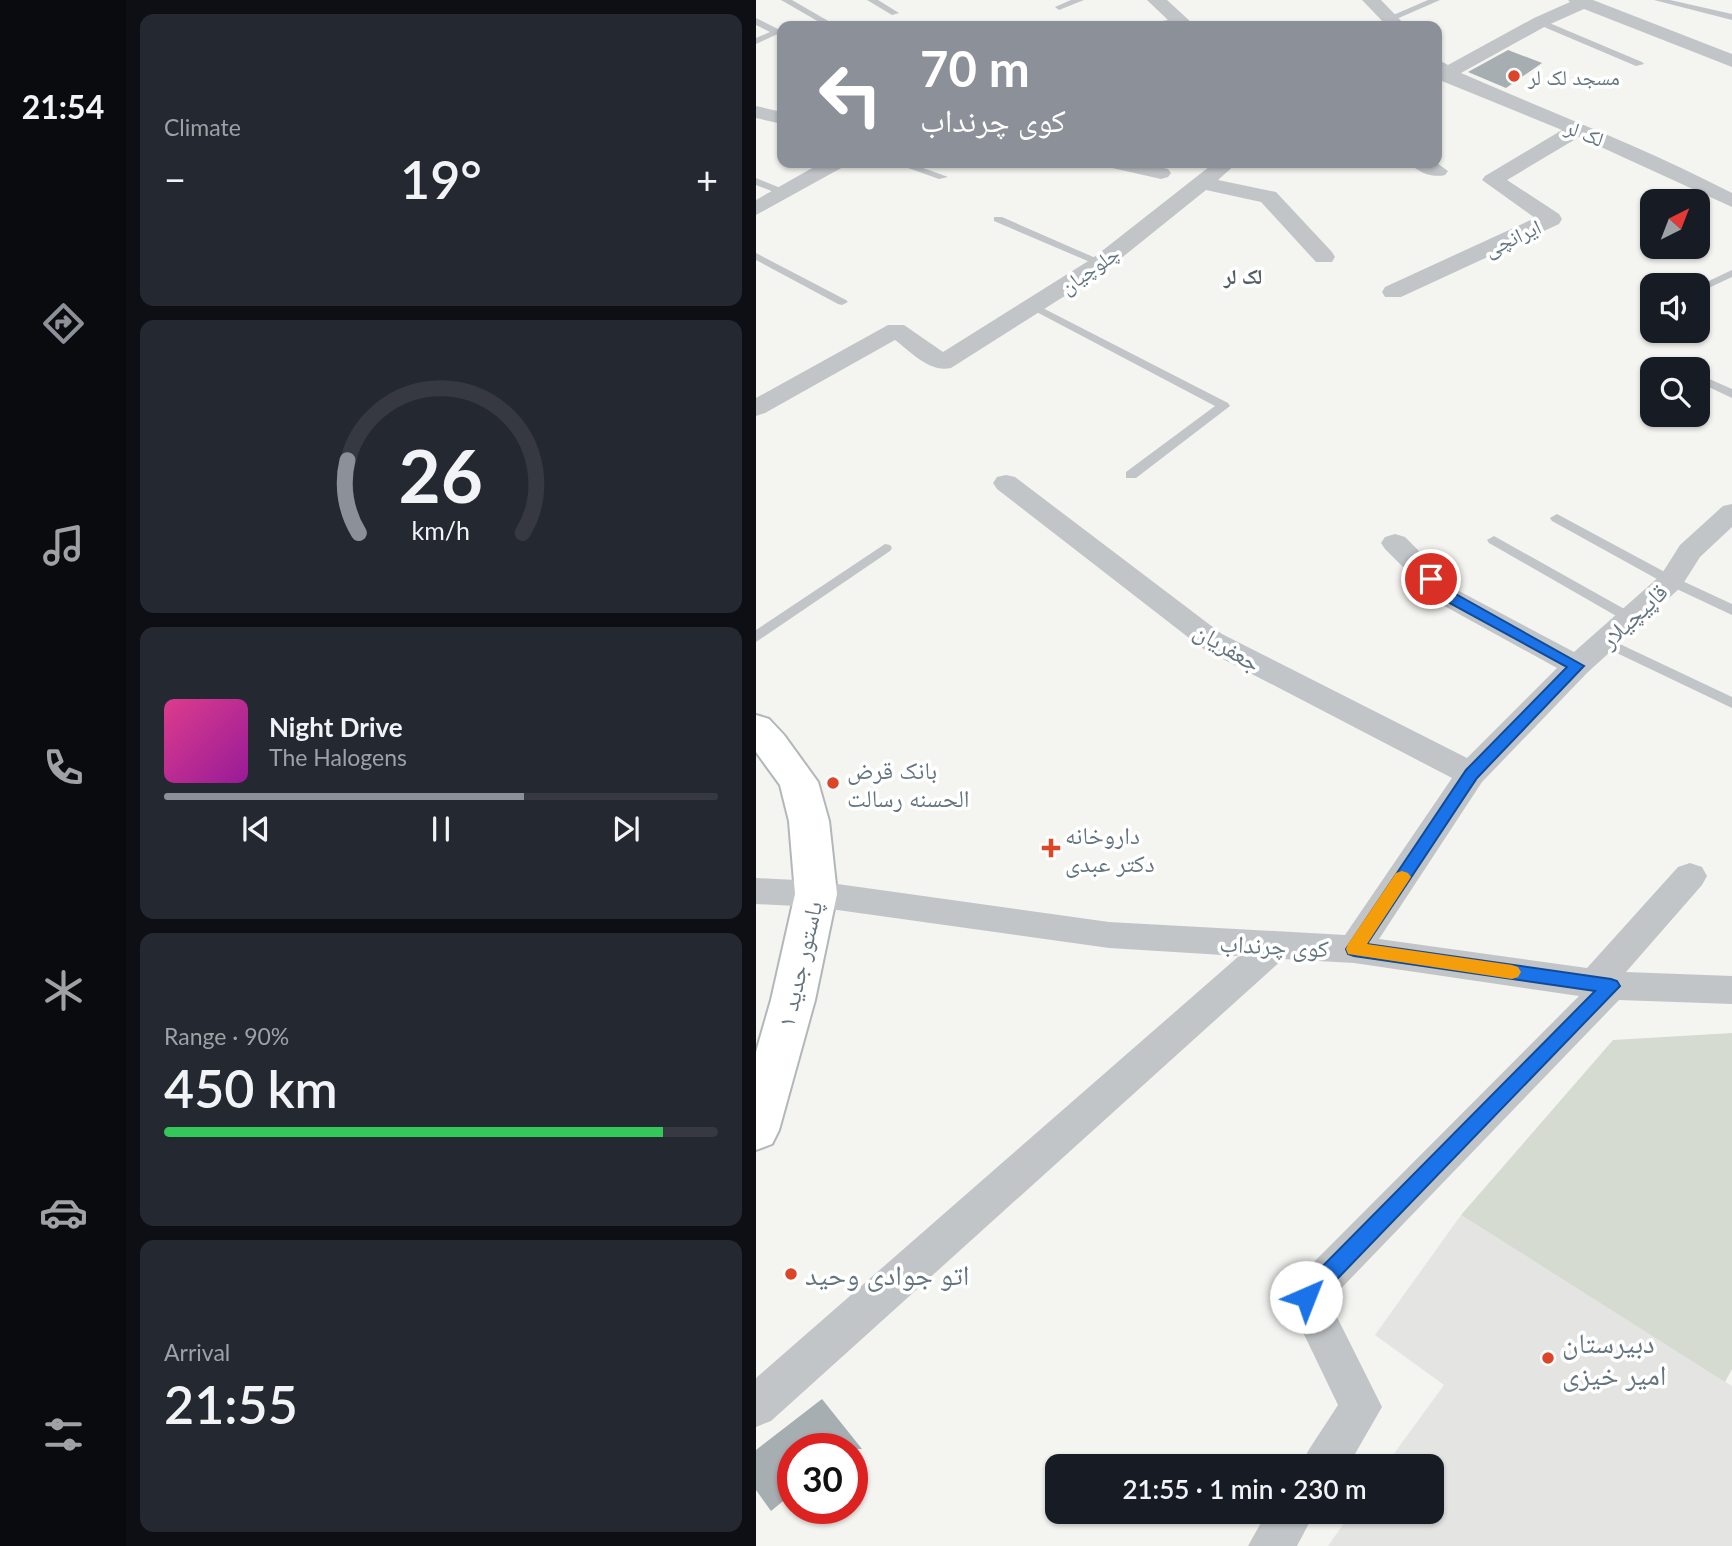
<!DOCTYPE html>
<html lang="en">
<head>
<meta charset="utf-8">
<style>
  body { margin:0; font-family:Lato,"Noto Naskh Arabic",sans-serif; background:#242831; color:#f1f3f6; height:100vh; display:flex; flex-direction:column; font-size:26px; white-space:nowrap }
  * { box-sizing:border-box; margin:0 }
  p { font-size:23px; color:#9ea1a6 }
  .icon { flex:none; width:38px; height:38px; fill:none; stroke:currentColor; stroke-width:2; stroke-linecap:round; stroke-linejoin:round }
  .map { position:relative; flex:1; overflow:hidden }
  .side { display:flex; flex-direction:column; gap:14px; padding:14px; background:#0d0f14; width:630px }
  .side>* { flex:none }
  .banner { position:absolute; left:21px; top:21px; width:665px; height:147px; border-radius:14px; box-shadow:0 2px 5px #0004; background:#8c9099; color:#fff; overflow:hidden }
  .needle { width:46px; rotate:42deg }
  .tools { position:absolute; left:884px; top:189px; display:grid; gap:14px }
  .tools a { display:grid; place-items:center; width:70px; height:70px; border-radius:14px; background:#171b24; box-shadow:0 2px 5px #0004; font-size:35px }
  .speed { position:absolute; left:21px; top:1433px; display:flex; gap:14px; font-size:35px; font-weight:700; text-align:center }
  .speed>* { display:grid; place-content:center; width:91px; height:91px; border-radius:50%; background:#171b24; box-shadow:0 2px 5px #0004; line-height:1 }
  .speed .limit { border:10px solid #d22; background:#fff; color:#111 }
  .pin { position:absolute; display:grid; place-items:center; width:60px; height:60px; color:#fff; margin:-30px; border:4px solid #fff; border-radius:50%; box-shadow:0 2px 7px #0007 }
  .me { position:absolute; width:77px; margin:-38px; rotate:44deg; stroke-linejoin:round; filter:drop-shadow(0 0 5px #0008) }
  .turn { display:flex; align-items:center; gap:24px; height:147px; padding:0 28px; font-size:32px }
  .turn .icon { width:91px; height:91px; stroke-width:2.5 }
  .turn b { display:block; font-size:49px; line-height:60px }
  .big { font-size:52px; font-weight:600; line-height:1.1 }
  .side .card { flex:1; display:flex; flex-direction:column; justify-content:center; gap:10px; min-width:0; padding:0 24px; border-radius:14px; background:#242831 }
  .side .dial { align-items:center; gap:0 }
  .dial svg { height:182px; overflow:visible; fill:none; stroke:#363941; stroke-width:7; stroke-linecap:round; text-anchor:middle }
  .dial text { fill:#f1f3f6; stroke:none }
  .song { display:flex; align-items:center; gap:21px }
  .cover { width:84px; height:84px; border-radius:10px; background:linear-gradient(135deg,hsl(330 70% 55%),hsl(300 70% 35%)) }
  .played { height:7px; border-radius:4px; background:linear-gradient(90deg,#8c9099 65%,#363941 65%) }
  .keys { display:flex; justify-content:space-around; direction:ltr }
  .heat { display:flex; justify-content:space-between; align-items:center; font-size:38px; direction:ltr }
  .charge { height:10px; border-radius:5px; background:linear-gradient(90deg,#34c759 90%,#363941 0) }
  .trip { position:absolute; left:289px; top:1454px; width:399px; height:70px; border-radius:14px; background:#171b24; box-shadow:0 2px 5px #0004; font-weight:600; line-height:70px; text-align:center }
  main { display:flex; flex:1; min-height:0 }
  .dock { display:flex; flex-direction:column; width:126px; justify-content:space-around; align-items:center; background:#090b0e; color:#9ea1a6 }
  .dock .icon { width:49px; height:49px }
  .dock .on { color:#8c9099 }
  .dock b { font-size:32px; color:#f1f3f6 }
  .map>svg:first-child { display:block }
  .built { fill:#e4e5e3 }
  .green { fill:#d5dbd1 }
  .building { fill:#a6aeb2 }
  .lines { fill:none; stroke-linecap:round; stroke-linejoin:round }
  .primary-casing { stroke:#b2b7ba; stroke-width:4 }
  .service { fill:#c2c5c8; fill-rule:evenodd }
  .minor { fill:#c2c5c8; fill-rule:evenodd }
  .primary { fill:#fff; fill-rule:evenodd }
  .route { fill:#1a73e8; stroke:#114b97; stroke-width:2 }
  .slow { fill:#f59e0b }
  .poi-dot { fill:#dc4527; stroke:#fff; stroke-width:2.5 }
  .labels { text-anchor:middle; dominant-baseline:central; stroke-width:7; stroke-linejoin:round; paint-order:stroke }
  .far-poi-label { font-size:21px; fill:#647580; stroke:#fff; text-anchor:start }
  .far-street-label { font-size:21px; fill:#647580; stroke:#fff }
  .far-neighbourhood-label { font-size:21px; font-weight:bold; fill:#515e65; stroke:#fff }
  .street-label { font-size:24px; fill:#647580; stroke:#fff }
  .poi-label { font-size:24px; fill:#647580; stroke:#fff; text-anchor:start }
  .near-poi-label { font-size:28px; fill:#647580; stroke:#fff; text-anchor:start }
</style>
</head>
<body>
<main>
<nav class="dock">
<b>21:54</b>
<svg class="icon on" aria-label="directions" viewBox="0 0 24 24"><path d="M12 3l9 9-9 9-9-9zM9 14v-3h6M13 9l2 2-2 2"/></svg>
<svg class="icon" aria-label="music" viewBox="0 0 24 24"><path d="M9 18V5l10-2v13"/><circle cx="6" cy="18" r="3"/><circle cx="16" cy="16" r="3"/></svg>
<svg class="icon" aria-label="phone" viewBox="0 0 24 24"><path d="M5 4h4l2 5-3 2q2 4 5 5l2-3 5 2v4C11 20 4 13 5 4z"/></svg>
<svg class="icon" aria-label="climate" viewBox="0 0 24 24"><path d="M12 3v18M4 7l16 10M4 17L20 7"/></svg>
<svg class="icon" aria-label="car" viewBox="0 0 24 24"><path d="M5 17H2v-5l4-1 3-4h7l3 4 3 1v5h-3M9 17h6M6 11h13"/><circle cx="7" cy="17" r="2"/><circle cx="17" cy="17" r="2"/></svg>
<svg class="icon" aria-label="filters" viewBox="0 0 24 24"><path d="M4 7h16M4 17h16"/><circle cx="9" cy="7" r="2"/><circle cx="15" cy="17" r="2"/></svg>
</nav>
<section class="side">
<div class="card"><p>Climate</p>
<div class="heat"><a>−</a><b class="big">19°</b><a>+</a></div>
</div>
<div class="card dial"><svg viewBox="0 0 100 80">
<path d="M14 69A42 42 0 1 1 86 69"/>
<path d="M14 69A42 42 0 0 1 9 37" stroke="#8c9099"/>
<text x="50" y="56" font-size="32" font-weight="700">26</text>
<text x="50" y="72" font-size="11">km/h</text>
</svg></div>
<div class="card">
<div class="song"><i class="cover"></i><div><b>Night Drive</b><p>The Halogens</p></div></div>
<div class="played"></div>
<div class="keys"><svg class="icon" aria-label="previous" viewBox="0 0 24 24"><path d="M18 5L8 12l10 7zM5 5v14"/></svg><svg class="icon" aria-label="pause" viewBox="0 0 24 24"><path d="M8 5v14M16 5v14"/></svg><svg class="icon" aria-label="next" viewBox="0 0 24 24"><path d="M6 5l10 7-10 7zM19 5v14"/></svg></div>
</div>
<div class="card"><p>Range · 90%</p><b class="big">450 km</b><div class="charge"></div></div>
<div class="card"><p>Arrival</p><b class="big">21:55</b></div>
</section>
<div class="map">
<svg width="976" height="1546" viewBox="0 0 976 1546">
  <rect width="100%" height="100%" fill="#f4f4f0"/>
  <polygon class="built" points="705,1215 976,1386 976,1546 572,1546 596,1512 676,1512 676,1466 629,1466 688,1385 619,1335"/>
  <polygon class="green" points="976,1033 976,1369 969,1382 705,1215 857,1040"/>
  <g class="building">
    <polygon points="752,50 786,63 750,88 712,72"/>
    <polygon points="66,1399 106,1449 37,1449 37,1493 15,1511 0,1490 0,1450"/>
  </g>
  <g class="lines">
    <defs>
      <polygon id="primary" points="0,715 13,719 28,735 62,782 73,821 81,894 59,1000 23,1130 16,1144 0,1150 0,1052 15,1000 39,894 33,821 24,785 0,752"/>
    </defs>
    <use href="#primary" class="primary-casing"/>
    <g class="service">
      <polygon points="25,0 36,0 81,26 70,26"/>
      <polygon points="111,0 122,0 143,13 136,15"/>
      <polygon points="315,0 328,0 303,10 299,7"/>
      <polygon points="672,0 684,0 636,21 628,19"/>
      <polygon points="898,0 914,0 976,14 976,20"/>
      <polygon points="0,18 24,30 26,32 0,44 0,38 14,32 0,25"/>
      <polygon points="784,19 886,62 888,64 880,66 781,24 779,22"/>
      <polygon points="138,163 153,163 192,177 183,179"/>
      <polygon points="0,178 32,191 33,193 28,196 0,185"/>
      <polygon points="238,217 246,217 351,263 341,265 238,221"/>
      <polygon points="0,253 90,300 92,302 86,305 82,304 0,260"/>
      <polygon points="976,270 976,277 942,293 942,286"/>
      <polygon points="277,303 472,403 474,406 380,478 370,478 370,472 459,406 273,308 273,304"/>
      <polygon points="911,360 929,369 913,369 907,367 907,361"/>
      <polygon points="942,374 976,389 976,398 942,382"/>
      <polygon points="801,514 920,578 976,604 976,615 910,584 796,521 794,518"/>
      <polygon points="738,536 879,615 881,618 879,621 869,621 733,543 731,540"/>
      <polygon points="129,544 134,545 136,548 134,551 0,642 0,630"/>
      <polygon points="849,637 976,697 976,708 844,645 842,642 844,639"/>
    </g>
    <g class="minor">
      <polygon points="391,0 411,0 436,23 434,26 398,26 401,22 412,20"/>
      <polygon points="606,0 625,0 650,26 631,26"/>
      <path d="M812 0H837L976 54V67L828 9 790 26 705 73C796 113 888 147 976 193V207L823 137 751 180 803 214 806 219 803 224 645 297H629L626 292 629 287 779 218 726 180 729 176 806 130 681 79V59L692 65 778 18 814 2Z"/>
      <polygon points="0,106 26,112 26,124 0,118"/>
      <polygon points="65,163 90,163 87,167 0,215 0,200"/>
      <polygon points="349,163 386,163 412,169 415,173 412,177 405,179 352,167"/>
      <path d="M458 163H481L462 180 520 192 576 252 579 257 576 262H560L505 202 450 190 353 268 195 368C174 373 155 352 139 340L9 413 0 416V398L132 325H148L187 352 337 258Z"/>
      <path d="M655 163H681L692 171 689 175C678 178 661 173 655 163Z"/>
      <polygon points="250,475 259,477 466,634 711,758 801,668 683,603 629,549 625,543 629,537 639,534 649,537 703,591 818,652 905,575 924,545 967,506 976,504 976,527 944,557 925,587 831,673 726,782 623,939 831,968 922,867 934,863 946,867 951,876 946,885 870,972 976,976 976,1004 863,1000 573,1301 626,1407 592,1466 545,1466 552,1451 582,1405 530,1297 536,1284 823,996 598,963 527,959 15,1421 0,1427 0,1378 483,956 353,948 60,907 0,904 0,878 60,881 353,922 589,935 696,778 446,648 241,489 237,483 241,477"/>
      <polygon points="511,1512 559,1512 541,1546 492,1546"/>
    </g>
    <use href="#primary" class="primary"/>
  </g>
  <polygon class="route" points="675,574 680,575 698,593 828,666 721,778 611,944 855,979 861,981 864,986 557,1304 550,1307 542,1304 539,1297 542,1291 839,991 598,956 592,954 590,949 710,770 811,667 688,600 668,579"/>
  <polygon class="slow" points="646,871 652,873 655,877 611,944 756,965 762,967 765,972 762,977 756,979 592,954 590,949 592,944 640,873"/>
  <g class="poi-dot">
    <circle cx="758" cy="76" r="7"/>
    <circle cx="77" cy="783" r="7"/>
    <path d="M291.5 837.5h7v7h7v7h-7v7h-7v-7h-7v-7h7z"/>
    <circle cx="35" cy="1274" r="7"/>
    <circle cx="792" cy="1358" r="7"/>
  </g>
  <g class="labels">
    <g class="far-poi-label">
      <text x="772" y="76">مسجد لک لر</text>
    </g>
    <g class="far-street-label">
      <text transform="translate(829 132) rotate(22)">لک لر</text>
      <text transform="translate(756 237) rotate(-25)">ایرانچی</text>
      <text transform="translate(333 269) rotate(-35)">چلوچیان</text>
    </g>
    <g class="far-neighbourhood-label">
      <text x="487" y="275">لک لر</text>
    </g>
    <g class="street-label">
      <text transform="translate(877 615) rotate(-43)">قاپیچیلار</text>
      <text transform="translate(472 646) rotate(31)">جعفریان</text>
      <text transform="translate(518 945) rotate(3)">کوی چرنداب</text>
      <text transform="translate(43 964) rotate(-77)">پاستور جدید ۱</text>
    </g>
    <g class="poi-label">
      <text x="91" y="769">بانک قرض<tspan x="91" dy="28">الحسنه رسالت</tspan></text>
      <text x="309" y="834">داروخانه<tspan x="309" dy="28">دکتر عبدی</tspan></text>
    </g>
    <g class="near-poi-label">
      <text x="49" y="1274">اتو جوادی وحید</text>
      <text x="806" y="1342">دبیرستان<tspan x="806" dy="32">امیر خیزی</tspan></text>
    </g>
  </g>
</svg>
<div class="tools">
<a><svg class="needle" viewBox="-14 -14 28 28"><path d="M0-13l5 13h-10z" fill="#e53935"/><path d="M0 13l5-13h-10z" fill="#9ea1a6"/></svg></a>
<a><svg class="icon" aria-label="sound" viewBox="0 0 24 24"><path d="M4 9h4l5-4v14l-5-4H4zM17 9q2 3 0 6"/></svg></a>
<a><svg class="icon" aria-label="search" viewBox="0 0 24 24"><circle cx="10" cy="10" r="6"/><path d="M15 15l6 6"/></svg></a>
</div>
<div class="speed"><div class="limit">30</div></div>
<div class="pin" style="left:675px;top:579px;background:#d93025"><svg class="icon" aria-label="arrive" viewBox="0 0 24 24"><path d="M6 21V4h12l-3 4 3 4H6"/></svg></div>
<svg class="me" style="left:550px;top:1297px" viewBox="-20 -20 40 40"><circle r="19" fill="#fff"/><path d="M0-13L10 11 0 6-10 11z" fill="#1a73e8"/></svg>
<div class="trip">21:55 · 1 min · 230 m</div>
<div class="banner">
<div class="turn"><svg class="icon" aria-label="left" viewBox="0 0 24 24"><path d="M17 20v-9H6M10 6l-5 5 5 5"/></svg><div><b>70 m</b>کوی چرنداب</div></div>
</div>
</div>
</main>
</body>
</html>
